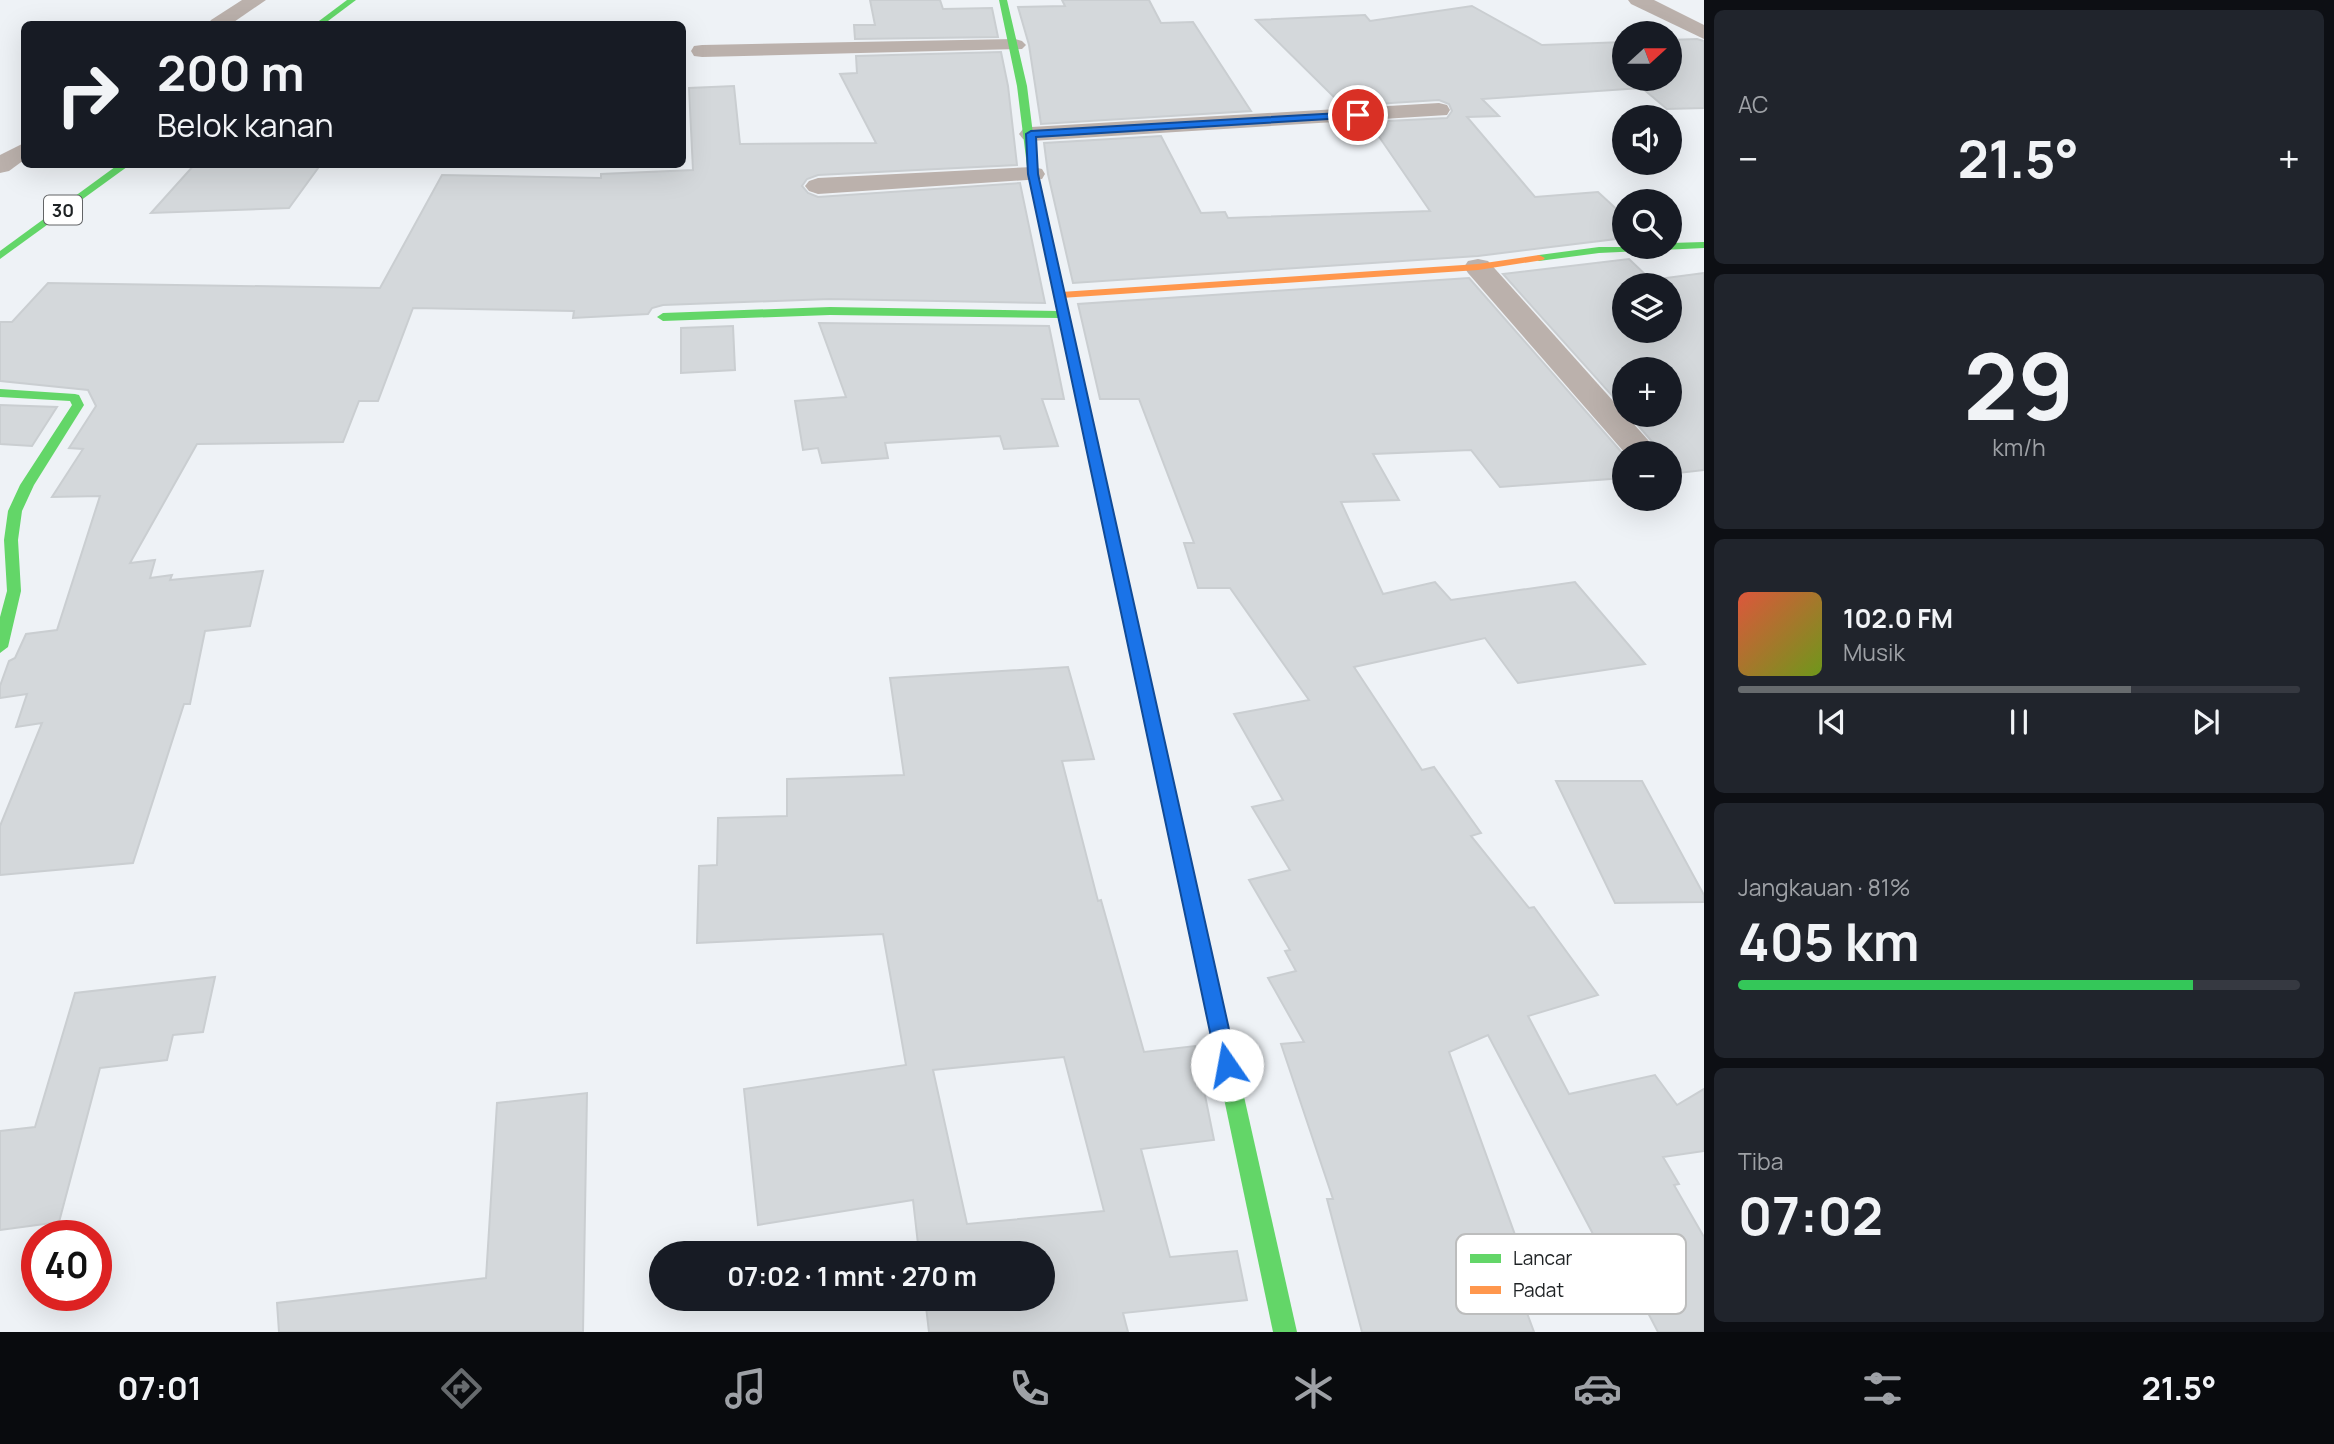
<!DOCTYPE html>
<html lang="id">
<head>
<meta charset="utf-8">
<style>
  body { margin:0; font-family:Manrope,sans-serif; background:#20242c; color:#f1f3f6; height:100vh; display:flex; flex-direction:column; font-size:26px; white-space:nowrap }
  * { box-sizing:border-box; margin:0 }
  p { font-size:23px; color:#9ea1a6 }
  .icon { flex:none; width:38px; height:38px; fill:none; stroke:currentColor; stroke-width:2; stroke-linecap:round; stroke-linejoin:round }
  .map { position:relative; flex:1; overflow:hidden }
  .drawer { display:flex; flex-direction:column; gap:10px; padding:10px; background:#0d0f14; width:630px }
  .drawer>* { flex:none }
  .banner { position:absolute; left:21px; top:21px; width:665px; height:147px; border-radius:10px; box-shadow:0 7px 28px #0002; background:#171b24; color:#f1f3f6; overflow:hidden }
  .needle { width:46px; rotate:69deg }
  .tools { position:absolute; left:1612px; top:21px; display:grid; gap:14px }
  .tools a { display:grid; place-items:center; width:70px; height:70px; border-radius:50%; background:#171b24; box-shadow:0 7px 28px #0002; font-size:35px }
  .speed { position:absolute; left:21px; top:1220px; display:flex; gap:14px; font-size:35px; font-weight:700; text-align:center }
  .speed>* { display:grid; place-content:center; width:91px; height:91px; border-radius:50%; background:#171b24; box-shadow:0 7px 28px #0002; line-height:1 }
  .speed .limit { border:10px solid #d22; background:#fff; color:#111 }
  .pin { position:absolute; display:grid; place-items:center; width:60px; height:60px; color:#fff; margin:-30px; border:4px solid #fff; border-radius:50%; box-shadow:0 2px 7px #0007 }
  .me { position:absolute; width:77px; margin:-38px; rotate:348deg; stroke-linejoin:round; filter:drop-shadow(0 0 5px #0008) }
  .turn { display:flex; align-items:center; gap:24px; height:147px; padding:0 21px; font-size:32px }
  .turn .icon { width:91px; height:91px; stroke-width:2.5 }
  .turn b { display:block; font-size:49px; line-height:60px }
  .big { font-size:52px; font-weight:700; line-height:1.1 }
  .drawer .widget { flex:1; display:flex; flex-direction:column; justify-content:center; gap:10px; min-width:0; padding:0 24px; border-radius:10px; background:#20242c }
  .drawer .dial { align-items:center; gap:0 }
  .dial b { font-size:91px; line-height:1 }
  .song { display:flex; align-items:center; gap:21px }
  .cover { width:84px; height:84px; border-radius:10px; background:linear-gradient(135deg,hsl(10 70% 55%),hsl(80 70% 35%)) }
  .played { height:7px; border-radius:4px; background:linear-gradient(90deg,#676b6e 70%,#363941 70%) }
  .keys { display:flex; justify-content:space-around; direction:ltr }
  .heat { display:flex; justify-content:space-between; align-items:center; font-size:38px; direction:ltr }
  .charge { height:10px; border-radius:5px; background:linear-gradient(90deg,#34c759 81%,#363941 0) }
  .trip { position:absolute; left:649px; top:1241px; width:406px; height:70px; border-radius:35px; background:#171b24; box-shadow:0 7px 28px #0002; font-weight:700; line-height:70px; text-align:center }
  .menu { display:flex; height:112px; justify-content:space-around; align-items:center; background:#090b0e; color:#9ea1a6 }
  .menu .icon { width:49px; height:49px }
  .menu .on { color:#676b6e }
  .menu b { font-size:32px; color:#f1f3f6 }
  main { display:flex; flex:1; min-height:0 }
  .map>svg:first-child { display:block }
  .building { fill:#d4d8db; stroke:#caced1; stroke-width:2; fill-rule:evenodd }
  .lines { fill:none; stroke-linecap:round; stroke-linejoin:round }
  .street { fill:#bbb1ac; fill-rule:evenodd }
  .fast { fill:#63d668; fill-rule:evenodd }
  .slow { fill:#ff974d; fill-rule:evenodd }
  .route { fill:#1a73e8; stroke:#114b97; stroke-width:2 }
  .labels { text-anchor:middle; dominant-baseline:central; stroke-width:5; stroke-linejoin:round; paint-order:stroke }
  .shield { fill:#fff; stroke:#626466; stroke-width:2 }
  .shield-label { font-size:18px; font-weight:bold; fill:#1e2224 }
  .key { fill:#fff; stroke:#bcbdbd; stroke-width:2 }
  .key-label { font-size:19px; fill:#1e2224 }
</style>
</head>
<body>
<main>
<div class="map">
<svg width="1704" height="1332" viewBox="0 0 1704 1332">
  <rect width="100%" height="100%" fill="#eef2f6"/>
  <g class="building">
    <polygon points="870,0 940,0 943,9 992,8 998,37 855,39 854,25 875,25"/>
    <polygon points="1062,0 1149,0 1161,23 1193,22 1251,111 1041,124 1029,45 1018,7 1065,6"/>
    <polygon points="1472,6 1542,45 1624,42 1624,79 1670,79 1670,40 1697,39 1704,41 1704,108 1667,109 1642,88 1482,99 1499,116 1467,117 1535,197 1598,192 1624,216 1624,238 1478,256 1073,283 1048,174 1044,143 1161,136 1201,213 1225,212 1228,218 1430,211 1369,122 1447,118 1452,111 1449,104 1439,100 1343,106 1256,20 1365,15 1370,21"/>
    <polygon points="1001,52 1008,86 1017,165 818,175 807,179 802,186 808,193 818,197 1020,183 1045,303 830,299 663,305 652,308 648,314 573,318 574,311 413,308 378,401 359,401 343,442 197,444 130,563 155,560 150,578 172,575 170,580 263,571 250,626 205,631 190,704 184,704 133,863 0,875 0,826 42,723 16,727 27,694 0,698 0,686 9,661 15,658 26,634 57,630 100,496 52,497 83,449 69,448 96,406 88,390 0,381 0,322 12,322 48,283 380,288 442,175 601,178 601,174 693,170 689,88 734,86 740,144 876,143 840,74 857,73 856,56"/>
    <polygon points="195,164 321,164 289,208 151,213"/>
    <path d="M1629 259 1651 280 1704 273V470L1670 474V453H1652L1655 445 1629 415H1670V369H1624V409L1503 274ZM1624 285H1670V331H1624Z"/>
    <polygon points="1469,278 1624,455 1624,478 1500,487 1471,450 1373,454 1399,500 1341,502 1383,594 1435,582 1451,600 1575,582 1645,664 1518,683 1485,638 1354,667 1422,770 1434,767 1481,833 1471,836 1529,908 1534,907 1598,995 1528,1016 1569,1094 1655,1075 1677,1105 1704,1089 1704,1151 1663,1157 1679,1184 1674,1185 1704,1237 1704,1332 1658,1332 1624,1267 1612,1270 1488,1035 1449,1052 1536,1293 1520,1294 1534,1332 1362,1332 1327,1199 1333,1199 1281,1044 1304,1042 1268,978 1296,971 1285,951 1290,950 1249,880 1290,870 1252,807 1283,800 1234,714 1309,700 1230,588 1198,588 1184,543 1194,543 1139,399 1100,399 1078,304"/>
    <polygon points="819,323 1049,326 1064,399 1042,399 1058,446 1004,449 1000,436 885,443 888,458 822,463 818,448 803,450 795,401 846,397"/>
    <polygon points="733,326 735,370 681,373 681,328"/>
    <polygon points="0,405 57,407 32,446 0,444"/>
    <path d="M1068 667 1094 759 1062 761 1098 901 1101 900 1144 1052 1195 1046 1214 1140 1141 1149 1170 1257 1237 1251 1247 1300 1123 1313 1128 1332H929L925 1298H1043V1253H919L913 1200 758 1225 744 1089 906 1065 883 934 697 943 699 866 717 865 718 818 787 816V779L904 775 890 678ZM1064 1057 1104 1211 967 1224 933 1070Z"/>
    <polygon points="1556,781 1642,781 1704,895 1704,902 1615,903"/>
    <polygon points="215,977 203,1032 173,1035 167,1060 100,1068 59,1222 0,1230 0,1131 35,1127 75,993"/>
    <polygon points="587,1093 583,1332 279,1332 277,1303 486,1278 497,1103"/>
  </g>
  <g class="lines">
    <g class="street">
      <polygon points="242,0 266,0 231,24 208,24 211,20"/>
      <polygon points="1628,0 1654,0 1704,25 1704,39 1631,4"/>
      <polygon points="1015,39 1022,41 1026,45 1022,49 702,57 694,56 691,51 694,46 702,45"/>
      <polygon points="1439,103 1447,105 1450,110 1447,115 1031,141 1023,139 1019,134 1023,129 1031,127"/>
      <polygon points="24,143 24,160 9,171 0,173 0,155"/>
      <polygon points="1033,167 1042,169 1045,174 1042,179 818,194 809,191 805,186 809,181 818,178"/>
      <polygon points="1478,259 1488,261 1648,440 1653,447 1649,453 1625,453 1468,273 1464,267 1468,261"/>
    </g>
    <g class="fast">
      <polygon points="347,0 356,0 324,24 315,24"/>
      <polygon points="999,0 1007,0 1027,86 1038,174 1119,537 1112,542 1105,537 1059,318 830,315 663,321 657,317 663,313 830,307 1057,311 1028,174 1017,86"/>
      <polygon points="119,164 131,164 0,259 0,251"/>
      <polygon points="1704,242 1704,248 1599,253 1539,261 1533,258 1539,255 1599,247 1670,247 1670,243"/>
      <polygon points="0,389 75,394 79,395 84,405 34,485 22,511 18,540 21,591 8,647 0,653 0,617 7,591 4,540 8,511 20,485 72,405 70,401 0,397"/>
      <polygon points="1198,924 1205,926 1207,932 1297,1332 1273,1332 1189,932 1191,926"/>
    </g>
    <g class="slow">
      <polygon points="1539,255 1545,258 1543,260 1478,270 1061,298 1055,295 1061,292 1478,264"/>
      <polygon points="1112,532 1119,537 1207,932 1205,938 1198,940 1191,938 1189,932 1105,537"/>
    </g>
  </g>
  <polygon class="route" points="1358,112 1361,113 1361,117 1036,137 1038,174 1237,1065 1234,1071 1227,1074 1220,1071 1217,1065 1028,174 1026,134 1031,131"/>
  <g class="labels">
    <rect class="shield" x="44" y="195.5" width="38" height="29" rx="5"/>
    <g class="shield-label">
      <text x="63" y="210">30</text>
    </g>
  </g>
  <rect x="1456" y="1234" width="230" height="80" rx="10" class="key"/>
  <rect x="1470" y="1254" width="31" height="9" fill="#63d668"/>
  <rect x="1470" y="1286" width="31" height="8" fill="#ff974d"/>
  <g class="key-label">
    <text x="1513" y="1265">Lancar</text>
    <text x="1513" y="1297">Padat</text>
  </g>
</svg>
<div class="tools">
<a><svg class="needle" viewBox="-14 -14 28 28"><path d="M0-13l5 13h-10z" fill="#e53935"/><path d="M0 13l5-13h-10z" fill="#9ea1a6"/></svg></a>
<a><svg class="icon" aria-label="sound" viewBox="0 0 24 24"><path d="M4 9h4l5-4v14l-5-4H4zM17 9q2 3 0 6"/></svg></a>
<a><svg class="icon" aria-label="search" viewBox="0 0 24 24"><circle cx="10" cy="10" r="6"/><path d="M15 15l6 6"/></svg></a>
<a><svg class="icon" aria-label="layers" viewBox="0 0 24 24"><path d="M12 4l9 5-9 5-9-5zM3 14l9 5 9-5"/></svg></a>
<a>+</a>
<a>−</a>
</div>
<div class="speed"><div class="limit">40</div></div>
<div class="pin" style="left:1358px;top:115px;background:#d93025"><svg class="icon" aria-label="arrive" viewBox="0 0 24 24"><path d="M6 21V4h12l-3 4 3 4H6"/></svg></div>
<svg class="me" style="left:1227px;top:1065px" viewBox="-20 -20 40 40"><circle r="19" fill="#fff"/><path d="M0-13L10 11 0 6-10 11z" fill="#1a73e8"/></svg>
<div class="trip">07:02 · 1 mnt · 270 m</div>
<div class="banner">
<div class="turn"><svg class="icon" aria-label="right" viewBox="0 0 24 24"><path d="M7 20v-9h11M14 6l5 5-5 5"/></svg><div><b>200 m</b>Belok kanan</div></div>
</div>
</div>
<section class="drawer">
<div class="widget"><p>AC</p>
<div class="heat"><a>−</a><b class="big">21.5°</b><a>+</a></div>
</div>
<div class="widget dial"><b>29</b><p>km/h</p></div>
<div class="widget">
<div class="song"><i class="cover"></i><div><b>102.0 FM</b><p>Musik</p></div></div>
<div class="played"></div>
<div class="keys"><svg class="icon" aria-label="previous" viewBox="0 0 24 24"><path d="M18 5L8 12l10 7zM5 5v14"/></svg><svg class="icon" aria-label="pause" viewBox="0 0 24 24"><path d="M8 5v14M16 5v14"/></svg><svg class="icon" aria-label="next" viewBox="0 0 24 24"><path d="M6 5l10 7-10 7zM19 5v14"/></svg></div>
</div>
<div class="widget"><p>Jangkauan · 81%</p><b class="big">405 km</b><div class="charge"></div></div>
<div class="widget"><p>Tiba</p><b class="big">07:02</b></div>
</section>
</main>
<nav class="menu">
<b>07:01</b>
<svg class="icon on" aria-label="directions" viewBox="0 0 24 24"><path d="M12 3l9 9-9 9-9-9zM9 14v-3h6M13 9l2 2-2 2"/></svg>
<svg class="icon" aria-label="music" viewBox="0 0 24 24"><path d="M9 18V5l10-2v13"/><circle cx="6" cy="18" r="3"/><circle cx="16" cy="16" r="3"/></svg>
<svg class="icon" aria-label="phone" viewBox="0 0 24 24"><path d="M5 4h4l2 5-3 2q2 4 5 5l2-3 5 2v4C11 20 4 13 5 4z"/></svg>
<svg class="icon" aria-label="climate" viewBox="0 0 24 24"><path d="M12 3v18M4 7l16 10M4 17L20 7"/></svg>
<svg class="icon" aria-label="car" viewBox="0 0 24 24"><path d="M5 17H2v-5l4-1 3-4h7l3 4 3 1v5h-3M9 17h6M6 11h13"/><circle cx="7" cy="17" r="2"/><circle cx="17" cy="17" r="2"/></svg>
<svg class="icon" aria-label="filters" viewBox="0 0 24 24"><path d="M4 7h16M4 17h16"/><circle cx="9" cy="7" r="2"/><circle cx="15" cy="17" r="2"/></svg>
<b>21.5°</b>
</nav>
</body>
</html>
